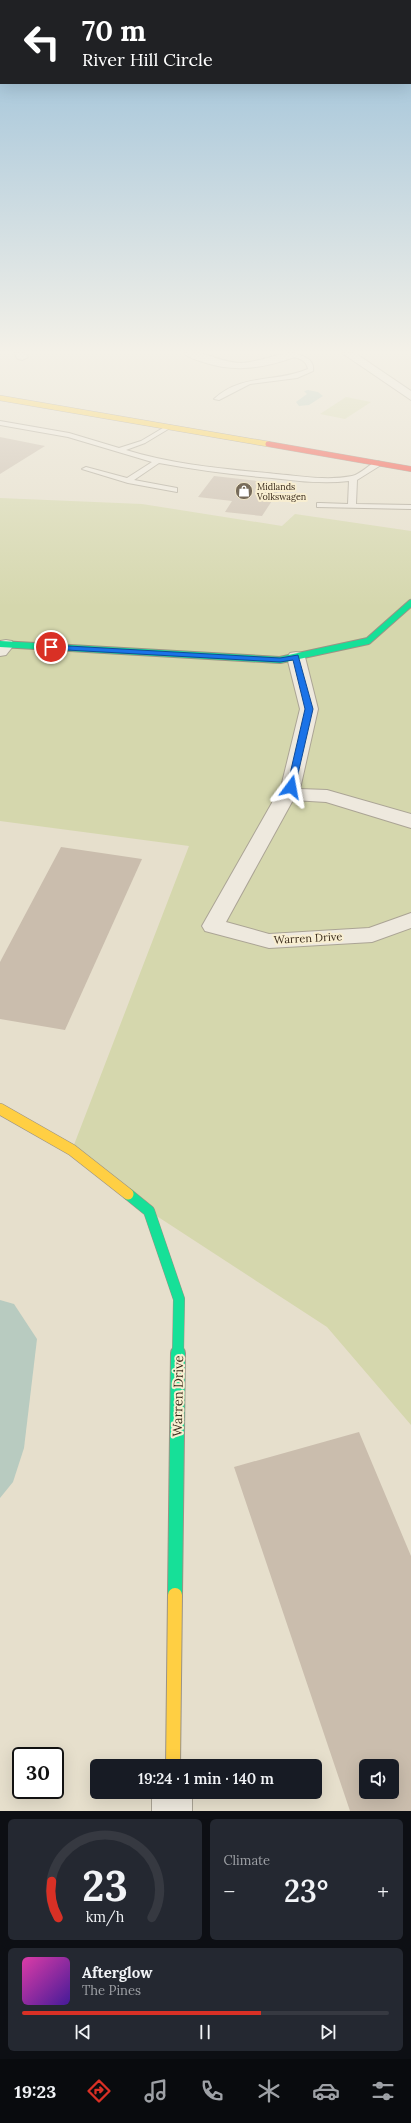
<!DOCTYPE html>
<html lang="en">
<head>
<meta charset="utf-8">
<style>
  body { margin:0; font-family:Lora,serif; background:#242831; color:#f1f3f6; height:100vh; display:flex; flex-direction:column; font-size:15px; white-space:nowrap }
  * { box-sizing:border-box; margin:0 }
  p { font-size:13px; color:#9ea1a6 }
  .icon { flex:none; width:22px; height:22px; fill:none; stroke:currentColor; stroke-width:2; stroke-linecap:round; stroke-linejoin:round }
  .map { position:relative; height:1811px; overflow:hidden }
  .details { display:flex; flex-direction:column; gap:8px; padding:8px; background:#0d0f14; flex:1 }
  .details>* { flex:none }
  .hud { position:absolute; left:0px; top:0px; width:411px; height:84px; box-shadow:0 4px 16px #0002; background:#202124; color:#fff; overflow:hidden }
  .tools { position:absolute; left:359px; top:1759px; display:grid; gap:8px }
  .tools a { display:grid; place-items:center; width:40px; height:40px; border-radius:6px; background:#171b24; box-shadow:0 4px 16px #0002; font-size:20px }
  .speed { position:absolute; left:12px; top:1747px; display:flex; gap:8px; font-size:20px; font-weight:700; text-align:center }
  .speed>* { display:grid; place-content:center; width:52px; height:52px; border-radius:50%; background:#171b24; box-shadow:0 4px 16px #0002; line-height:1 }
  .speed .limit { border:2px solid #111; border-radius:6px; background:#fff; color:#111 }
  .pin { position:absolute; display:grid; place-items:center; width:34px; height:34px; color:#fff; margin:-17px; border:2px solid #fff; border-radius:50%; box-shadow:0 1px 4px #0007 }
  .me { position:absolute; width:44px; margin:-22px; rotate:13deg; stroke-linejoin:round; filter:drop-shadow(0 0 3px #0008) }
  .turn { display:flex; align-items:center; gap:14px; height:84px; padding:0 16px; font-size:18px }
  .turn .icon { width:52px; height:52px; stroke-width:2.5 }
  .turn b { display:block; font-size:28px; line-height:34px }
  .big { font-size:30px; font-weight:600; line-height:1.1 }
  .details .widget { flex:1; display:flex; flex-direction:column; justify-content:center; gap:6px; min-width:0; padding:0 14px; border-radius:6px; background:#242831 }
  .details .dial { align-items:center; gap:0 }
  .dial svg { height:104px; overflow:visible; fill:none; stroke:#363941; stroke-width:7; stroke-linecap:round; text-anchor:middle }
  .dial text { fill:#f1f3f6; stroke:none }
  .song { display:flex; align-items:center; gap:12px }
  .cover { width:48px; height:48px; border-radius:6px; background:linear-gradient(135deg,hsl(320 70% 55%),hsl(260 70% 35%)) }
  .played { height:4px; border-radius:2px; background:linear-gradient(90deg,#d93025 65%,#363941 65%) }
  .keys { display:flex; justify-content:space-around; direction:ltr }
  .heat { display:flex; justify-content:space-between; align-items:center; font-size:22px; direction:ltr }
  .details .tiles { flex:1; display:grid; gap:8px; grid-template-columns:1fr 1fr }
  .widget:last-child { grid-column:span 2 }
  .trip { position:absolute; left:90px; top:1759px; width:232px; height:40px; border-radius:6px; background:#171b24; box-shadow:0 4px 16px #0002; font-weight:600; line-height:40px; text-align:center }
  .tab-bar { display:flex; height:64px; justify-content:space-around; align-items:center; background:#090b0e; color:#9ea1a6 }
  .tab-bar .icon { width:28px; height:28px }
  .tab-bar .current { color:#d93025 }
  .tab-bar b { font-size:18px; color:#f1f3f6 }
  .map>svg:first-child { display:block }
  .green { fill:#d5d7ad }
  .water { fill:#b8cbc0 }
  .building { fill:#cabdad; fill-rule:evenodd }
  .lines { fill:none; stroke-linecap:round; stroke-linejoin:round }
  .lane-casing { stroke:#aba495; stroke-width:2 }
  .street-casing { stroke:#aba495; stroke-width:2 }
  .fast-far2-casing { stroke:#9b9385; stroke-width:8 }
  .fast-far1-casing { stroke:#9b9385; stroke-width:12 }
  .fast-casing { stroke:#9b9385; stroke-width:16 }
  .slow-far2-casing { stroke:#9b9385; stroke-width:6 }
  .slow-far1-casing { stroke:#9b9385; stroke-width:12 }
  .slow-casing { stroke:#9b9385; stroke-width:16 }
  .jam-casing { stroke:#9b9385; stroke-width:6 }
  .lane { fill:#eee9de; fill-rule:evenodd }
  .street { fill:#eee9de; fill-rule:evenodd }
  .fast-far2 { stroke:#16e098; stroke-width:6 }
  .fast-far1 { stroke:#16e098; stroke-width:11 }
  .fast { stroke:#16e098; stroke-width:14 }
  .slow-far2 { stroke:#ffcf43; stroke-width:5 }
  .slow-far1 { stroke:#ffcf43; stroke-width:11 }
  .slow { stroke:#ffcf43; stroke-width:14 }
  .jam { stroke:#f24e42; stroke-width:5 }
  .route { fill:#1a73e8; stroke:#114b97 }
  .labels { text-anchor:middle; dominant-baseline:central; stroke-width:4; stroke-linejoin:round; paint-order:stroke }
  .far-poi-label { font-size:9px; fill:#3b2c1c; stroke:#f8eed1; text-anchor:start }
  .street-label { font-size:11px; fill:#3b2c1c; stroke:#f8eed1 }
  .near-street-label { font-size:13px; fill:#3b2c1c; stroke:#f8eed1 }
</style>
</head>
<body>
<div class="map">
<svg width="411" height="1811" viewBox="0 0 411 1811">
  <rect width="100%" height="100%" fill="#e6dfcc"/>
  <g class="green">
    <polygon points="346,397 371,402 345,419 320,414"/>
    <polygon points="0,498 142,504 282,526 295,514 411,531 411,1425 327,1327 149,1211 72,1150 189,846 0,821"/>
  </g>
  <g class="water">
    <polygon points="308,390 318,392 323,396 309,405 299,406 296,402 307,394 304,391"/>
    <polygon points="0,1300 14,1304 37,1339 24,1448 13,1482 0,1498"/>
  </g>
  <g class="building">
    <polygon points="0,437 45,446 0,474"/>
    <polygon points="214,476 283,484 262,516 225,512 232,501 198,497"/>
    <polygon points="61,847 142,859 65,1030 0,1019 0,962"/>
    <path d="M359 1432 411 1556V1811H350L234 1467ZM366 1766H392V1792H366Z"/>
  </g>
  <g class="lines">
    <defs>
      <g id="lane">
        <path d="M291 353C301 355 315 358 313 371L297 378 250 384 219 400 214 399C242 373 276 383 308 369 306 359 298 358 289 356Z"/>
        <path d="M0 421 69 433 119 448 141 441 168 425 171 427 170 428 145 443 126 450C174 465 226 469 276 474 301 476 327 481 352 476 361 474 369 464 378 461L382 463 381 465 357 480 356 504 411 505V509L317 507V503H320L348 504 349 481C323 484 298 481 272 478 235 475 197 470 159 463L134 480 177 488V492L128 483 82 469 86 467 127 478 152 462 68 437 0 425Z"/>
      </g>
      <g id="street">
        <polygon points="14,353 25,353 28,357 22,360 18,359"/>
        <path d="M184 353C188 353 194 352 199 353 214 356 225 363 241 363 260 362 277 353 295 353L297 355 295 357C263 368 236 373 203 362 197 360 188 358 184 353Z"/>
        <polygon points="342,353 355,353 411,391 411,400"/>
        <polygon points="6,640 12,641 14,645 6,655 0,656 0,641"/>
        <polygon points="296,652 302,653 305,657 318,709 300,789 327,790 411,814 411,828 326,802 293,800 226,922 269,934 369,928 411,913 411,928 372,942 269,948 205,931 202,926 281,787 300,709 287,657 290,653"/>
        <rect x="152" y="1792" width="40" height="19"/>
      </g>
      <polyline id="fast-far2" points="0,644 280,660 368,641 411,603"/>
      <polyline id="fast-far1" points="128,1194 149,1211 179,1299 178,1354"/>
      <polyline id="fast" points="175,1595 178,1353"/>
      <polyline id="slow-far2" points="0,398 268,444"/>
      <polyline id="slow-far1" points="0,1109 72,1150 128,1194"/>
      <polyline id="slow" points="173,1766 175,1595"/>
      <polyline id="jam" points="268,444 411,469"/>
    </defs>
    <use href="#lane" class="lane-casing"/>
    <use href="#street" class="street-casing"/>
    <use href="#fast-far2" class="fast-far2-casing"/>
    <use href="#fast-far1" class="fast-far1-casing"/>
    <use href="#fast" class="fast-casing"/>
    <use href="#slow-far2" class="slow-far2-casing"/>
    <use href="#slow-far1" class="slow-far1-casing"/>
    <use href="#slow" class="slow-casing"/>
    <use href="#jam" class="jam-casing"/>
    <use href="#lane" class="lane"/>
    <use href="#street" class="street"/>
    <use href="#fast-far2" class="fast-far2"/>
    <use href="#fast-far1" class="fast-far1"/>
    <use href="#fast" class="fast"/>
    <use href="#slow-far2" class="slow-far2"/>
    <use href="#slow-far1" class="slow-far1"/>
    <use href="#slow" class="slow"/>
    <use href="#jam" class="jam"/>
  </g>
  <linearGradient id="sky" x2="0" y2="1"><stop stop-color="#95bdd8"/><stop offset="0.58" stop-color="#f4f1e8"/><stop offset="1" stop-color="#f4f1e8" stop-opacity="0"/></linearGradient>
  <rect width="411" height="607" fill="url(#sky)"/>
  <polygon class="route" points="51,645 280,658 298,655 313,709 295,787 291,789 287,787 305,709 293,660 280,662 49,649 49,646"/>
  <defs>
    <symbol id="shop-disc" viewBox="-11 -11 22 22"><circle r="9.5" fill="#776b5a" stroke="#f8eed1"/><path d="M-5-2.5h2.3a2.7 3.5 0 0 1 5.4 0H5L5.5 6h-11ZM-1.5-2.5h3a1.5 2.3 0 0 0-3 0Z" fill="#fff"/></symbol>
  </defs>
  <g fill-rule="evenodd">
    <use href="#shop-disc" x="234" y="481" width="20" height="20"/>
  </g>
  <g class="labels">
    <g class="far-poi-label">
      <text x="257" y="486">Midlands<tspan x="257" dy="10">Volkswagen</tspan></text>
    </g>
    <g class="street-label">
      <text transform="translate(308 938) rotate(-3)">Warren Drive</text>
    </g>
    <g class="near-street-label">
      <text transform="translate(178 1396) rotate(-89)">Warren Drive</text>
    </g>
  </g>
</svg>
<div class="tools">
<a><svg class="icon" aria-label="sound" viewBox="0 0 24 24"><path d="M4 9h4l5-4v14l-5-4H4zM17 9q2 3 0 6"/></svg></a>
</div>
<div class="speed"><div class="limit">30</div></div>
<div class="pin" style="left:51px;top:647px;background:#d93025"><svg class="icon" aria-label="arrive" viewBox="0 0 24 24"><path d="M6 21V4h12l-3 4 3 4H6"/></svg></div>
<svg class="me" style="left:291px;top:787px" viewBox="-20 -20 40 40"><path d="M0-17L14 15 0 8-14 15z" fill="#1a73e8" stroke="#fff" stroke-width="4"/></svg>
<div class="trip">19:24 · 1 min · 140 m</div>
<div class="hud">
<div class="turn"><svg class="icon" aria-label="left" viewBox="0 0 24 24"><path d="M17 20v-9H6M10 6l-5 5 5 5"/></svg><div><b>70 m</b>River Hill Circle</div></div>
</div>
</div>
<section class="details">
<div class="tiles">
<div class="widget dial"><svg viewBox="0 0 100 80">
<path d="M14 69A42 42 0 1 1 86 69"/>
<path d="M14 69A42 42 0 0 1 9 41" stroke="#d93025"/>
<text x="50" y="56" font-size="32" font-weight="700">23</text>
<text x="50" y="72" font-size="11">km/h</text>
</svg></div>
<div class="widget"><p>Climate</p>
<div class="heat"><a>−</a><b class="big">23°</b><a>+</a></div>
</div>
<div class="widget">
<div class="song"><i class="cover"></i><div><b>Afterglow</b><p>The Pines</p></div></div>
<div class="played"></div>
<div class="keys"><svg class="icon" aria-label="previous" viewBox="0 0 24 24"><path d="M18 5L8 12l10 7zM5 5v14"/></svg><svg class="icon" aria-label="pause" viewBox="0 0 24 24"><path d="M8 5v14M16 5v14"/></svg><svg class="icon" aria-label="next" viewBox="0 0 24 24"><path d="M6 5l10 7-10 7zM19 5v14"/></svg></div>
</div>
</div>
</section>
<nav class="tab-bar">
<b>19:23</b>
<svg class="icon current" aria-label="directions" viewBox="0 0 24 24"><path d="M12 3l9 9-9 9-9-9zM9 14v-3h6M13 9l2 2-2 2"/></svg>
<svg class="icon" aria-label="music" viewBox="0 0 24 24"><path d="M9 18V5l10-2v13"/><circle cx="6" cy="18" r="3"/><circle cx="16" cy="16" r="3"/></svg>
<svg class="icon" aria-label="phone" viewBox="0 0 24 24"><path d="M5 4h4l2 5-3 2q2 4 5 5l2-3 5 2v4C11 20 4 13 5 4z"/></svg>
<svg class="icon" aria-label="climate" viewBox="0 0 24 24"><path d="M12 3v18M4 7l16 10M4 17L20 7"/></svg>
<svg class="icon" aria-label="car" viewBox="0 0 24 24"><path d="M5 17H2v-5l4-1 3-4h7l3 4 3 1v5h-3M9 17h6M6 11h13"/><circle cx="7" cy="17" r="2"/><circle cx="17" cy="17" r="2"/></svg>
<svg class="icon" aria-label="filters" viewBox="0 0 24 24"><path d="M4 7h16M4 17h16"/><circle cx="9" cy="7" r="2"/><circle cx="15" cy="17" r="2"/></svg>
</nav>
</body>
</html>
